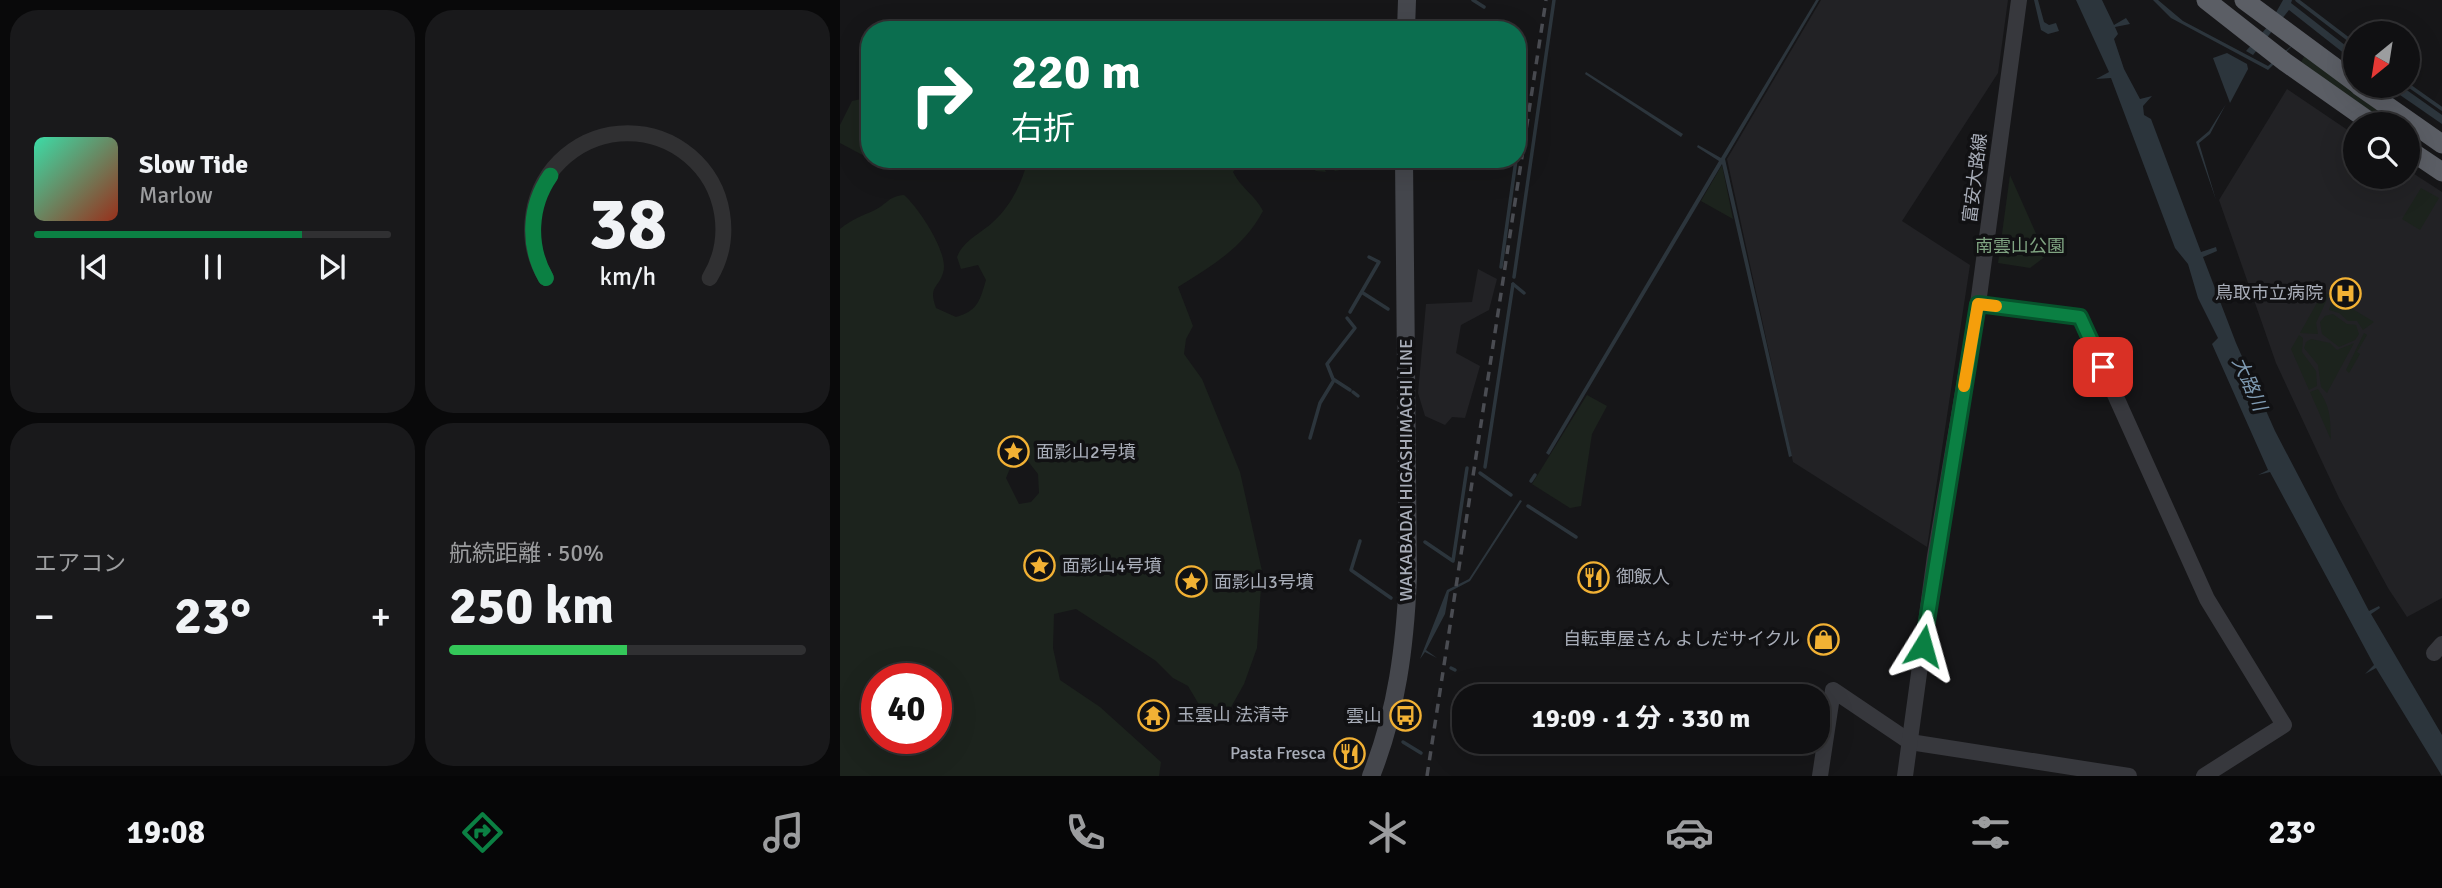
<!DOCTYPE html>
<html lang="ja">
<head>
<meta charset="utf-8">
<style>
  body { margin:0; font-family:Signika,"Noto Sans JP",sans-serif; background:#19191b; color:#f1f3f6; height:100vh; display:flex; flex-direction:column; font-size:26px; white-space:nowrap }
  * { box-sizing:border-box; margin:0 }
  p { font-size:23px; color:#9c9d9f }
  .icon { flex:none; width:38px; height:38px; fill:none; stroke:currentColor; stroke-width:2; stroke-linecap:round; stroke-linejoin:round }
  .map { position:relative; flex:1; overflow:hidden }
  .drawer { display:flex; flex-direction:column; gap:10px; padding:10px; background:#09090a; width:840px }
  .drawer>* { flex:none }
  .top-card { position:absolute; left:21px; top:21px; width:665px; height:147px; border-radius:28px; box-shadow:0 7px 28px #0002,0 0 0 2px #303032; background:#0b6e4f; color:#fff; overflow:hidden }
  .needle { width:46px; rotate:210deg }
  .buttons { position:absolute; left:1503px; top:21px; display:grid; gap:14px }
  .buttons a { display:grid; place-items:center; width:77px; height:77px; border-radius:50%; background:#101012; box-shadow:0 7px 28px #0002,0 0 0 2px #303032; font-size:35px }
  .speed { position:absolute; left:21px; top:663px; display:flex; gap:14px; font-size:35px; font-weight:700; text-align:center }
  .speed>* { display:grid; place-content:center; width:91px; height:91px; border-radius:50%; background:#101012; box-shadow:0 7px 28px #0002,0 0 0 2px #303032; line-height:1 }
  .speed .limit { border:10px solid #d22; background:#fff; color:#111 }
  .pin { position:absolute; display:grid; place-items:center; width:60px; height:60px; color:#fff; margin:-30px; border-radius:14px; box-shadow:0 4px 10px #0006 }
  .me { position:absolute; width:77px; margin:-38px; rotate:8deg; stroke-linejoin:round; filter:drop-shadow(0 0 5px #0008) }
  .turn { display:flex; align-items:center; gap:24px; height:147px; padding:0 35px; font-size:32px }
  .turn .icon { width:91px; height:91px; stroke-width:2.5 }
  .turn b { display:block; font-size:49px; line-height:60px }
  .big { font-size:52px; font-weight:700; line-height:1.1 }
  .drawer .widget { flex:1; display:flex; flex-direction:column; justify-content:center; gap:10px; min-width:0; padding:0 24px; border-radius:28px; background:#19191b }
  .drawer .dial { align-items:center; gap:0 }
  .dial svg { height:182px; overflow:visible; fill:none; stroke:#303032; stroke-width:7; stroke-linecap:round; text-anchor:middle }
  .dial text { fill:#f1f3f6; stroke:none }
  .song { display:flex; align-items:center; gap:21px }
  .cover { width:84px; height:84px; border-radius:10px; background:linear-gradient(135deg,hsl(160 70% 55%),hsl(10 70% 35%)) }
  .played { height:7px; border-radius:4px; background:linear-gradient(90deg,#0b8043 75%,#303032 75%) }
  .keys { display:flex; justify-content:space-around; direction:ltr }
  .heat { display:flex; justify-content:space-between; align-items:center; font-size:38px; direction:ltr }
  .charge { height:10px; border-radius:5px; background:linear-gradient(90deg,#34c759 50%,#303032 0) }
  .drawer .tiles { flex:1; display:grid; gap:10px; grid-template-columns:repeat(2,1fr) }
  .trip { position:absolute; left:612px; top:684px; width:378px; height:70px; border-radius:28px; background:#101012; box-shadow:0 7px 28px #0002,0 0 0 2px #303032; font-weight:700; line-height:70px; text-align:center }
  .tabs { display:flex; height:112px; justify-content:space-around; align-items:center; background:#060607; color:#9c9d9f }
  .tabs .icon { width:49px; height:49px }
  .tabs .active { color:#0b8043 }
  .tabs b { font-size:32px; color:#f1f3f6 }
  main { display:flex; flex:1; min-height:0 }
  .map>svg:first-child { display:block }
  .built { fill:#222225 }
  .green { fill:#1c231d; fill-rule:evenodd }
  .water { fill:#2c353c }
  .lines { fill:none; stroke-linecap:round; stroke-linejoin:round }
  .stream { stroke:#2c353c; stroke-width:3.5 }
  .tertiary { stroke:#37383d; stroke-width:16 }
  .secondary { stroke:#45474d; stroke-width:18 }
  .trunk { stroke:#5b5e65; stroke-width:19 }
  .rail { stroke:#4a4c52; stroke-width:3.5; stroke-dasharray:9 7; stroke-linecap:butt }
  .route-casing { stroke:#07532c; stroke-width:18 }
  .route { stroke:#0b8043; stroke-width:12 }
  .slow { stroke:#f59e0b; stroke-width:12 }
  .labels { text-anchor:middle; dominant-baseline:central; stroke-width:7; stroke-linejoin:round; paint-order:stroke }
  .street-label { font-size:18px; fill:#a8adb8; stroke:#111113 }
  .park-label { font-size:18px; fill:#7fa381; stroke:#111113 }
  .poi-label { font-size:18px; fill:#a8adb8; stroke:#111113; text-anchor:start }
  .water-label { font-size:19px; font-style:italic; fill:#7f9bb3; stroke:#111113 }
</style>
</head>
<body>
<main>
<section class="drawer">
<div class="tiles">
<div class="widget">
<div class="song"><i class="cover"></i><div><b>Slow Tide</b><p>Marlow</p></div></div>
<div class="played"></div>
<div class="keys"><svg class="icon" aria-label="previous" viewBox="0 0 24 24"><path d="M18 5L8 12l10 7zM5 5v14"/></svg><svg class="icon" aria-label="pause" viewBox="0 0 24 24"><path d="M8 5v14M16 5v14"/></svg><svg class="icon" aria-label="next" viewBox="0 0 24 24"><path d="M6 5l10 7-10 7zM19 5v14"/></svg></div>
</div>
<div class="widget dial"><svg viewBox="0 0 100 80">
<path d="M14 69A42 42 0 1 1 86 69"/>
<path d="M14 69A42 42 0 0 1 16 24" stroke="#0b8043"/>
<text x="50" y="56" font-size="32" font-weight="700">38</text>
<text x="50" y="72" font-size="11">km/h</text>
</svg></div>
<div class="widget"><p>エアコン</p>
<div class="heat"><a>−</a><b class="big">23°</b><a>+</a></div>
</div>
<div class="widget"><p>航続距離 · 50%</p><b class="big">250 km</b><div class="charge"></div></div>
</div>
</section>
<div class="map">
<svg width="1602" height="776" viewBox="0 0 1602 776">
  <rect width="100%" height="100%" fill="#161618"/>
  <g class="built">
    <polygon points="981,0 1168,0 1158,73 1062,221 1130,265 1087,547 953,462 887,159"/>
    <polygon points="1447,89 1515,135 1516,177 1568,177 1568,170 1602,192 1602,598 1567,617 1548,588 1499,498 1436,363 1379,200"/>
    <polygon points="638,269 657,279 649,310 621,325 616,353 640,366 625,418 612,417 605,425 585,416 578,393 586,304 632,302"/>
  </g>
  <g class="green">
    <polygon points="1465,55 1560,124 1543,124 1460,64"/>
    <polygon points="30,97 30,159 0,143 0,125 12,101"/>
    <path d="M188 159H403L393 172C400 187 415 195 423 211 404 247 372 266 338 287L353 326 346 339 344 354 362 379 400 472 422 571 417 648 404 684 390 709 380 716 364 713 348 686 333 678 316 661 236 609 214 614 213 648 220 680 260 707 321 762 319 776H0V229C12 219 22 216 35 210 47 204 49 196 64 195 78 207 110 254 103 273 98 289 88 286 96 308L116 317C138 311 140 300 146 280L138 265 121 269 117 257C124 240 140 234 153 222 171 206 182 183 188 159ZM187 460 198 474 199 493 191 502 179 504 166 478 171 466ZM37 679H96V738H37Z"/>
    <polygon points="456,159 479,159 486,172 476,171"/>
    <polygon points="493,159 514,159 510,168 495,171 487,162"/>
    <polygon points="882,165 893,219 861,201"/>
    <polygon points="1170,175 1206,256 1190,268 1158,263"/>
    <polygon points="1581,188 1599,198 1580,230 1562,219"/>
    <polygon points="1483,292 1489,295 1476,323 1478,334 1460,333"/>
    <polygon points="1493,297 1534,322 1523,330 1517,321 1508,321 1499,313 1489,310"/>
    <polygon points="1493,314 1507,324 1516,325 1519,334 1515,340 1499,347 1482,334 1480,322 1485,316"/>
    <polygon points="1524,333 1527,335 1517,352 1520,354 1509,373 1506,370"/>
    <polygon points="1459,335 1463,338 1462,352 1476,371 1477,386 1469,390 1451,349"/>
    <polygon points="1471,339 1490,343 1497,350 1514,343 1487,393 1481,387 1478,365 1464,348 1466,342"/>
    <path d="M1478 389C1491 408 1490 417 1491 440L1470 392Z"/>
    <polygon points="747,395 767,406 752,434 741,506 730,508 692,484"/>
  </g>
  <g class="water">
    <polygon points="976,0 979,0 885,159 952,456 949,457 882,164 709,455 706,453 879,161 857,147 858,145 881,158"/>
    <polygon points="1194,0 1198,0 1204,22 1209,25 1216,23 1219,31 1208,34 1201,30"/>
    <polygon points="1236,0 1262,0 1274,25 1286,18 1290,24 1275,27 1278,34 1274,39 1284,69 1300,99 1312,96 1303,106 1304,115 1311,119 1361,252 1376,247 1377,251 1363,257 1396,343 1435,431 1529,611 1539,606 1540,608 1531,614 1602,735 1602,776 1536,668 1525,674 1534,665 1430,472 1418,475 1428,470 1372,344 1378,338 1358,298 1348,264 1335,248 1271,78 1256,79 1269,72"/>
    <polygon points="1313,0 1318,0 1343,21 1428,66 1456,42 1428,70 1331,18"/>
    <polygon points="1443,0 1452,0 1451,3 1515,53 1515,62 1449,10 1413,55 1406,51 1429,25"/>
    <polygon points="1387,53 1407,64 1408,69 1390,103 1373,58"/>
    <polygon points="746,72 843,134 841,137 745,74"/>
    <polygon points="1547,86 1561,86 1602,115 1602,124"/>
    <polygon points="1386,104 1370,134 1359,143 1376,200 1356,142 1369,131"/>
    <polygon points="680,500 682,501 630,581 609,592 605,614 586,650 597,658 585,652 580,659 607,590 629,579"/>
  </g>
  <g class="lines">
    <g class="stream">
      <polyline points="633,0 644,7"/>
      <polyline points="1457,0 1516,45"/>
      <polyline points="1568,85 1602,109"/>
      <polyline points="661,267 676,160"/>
      <polyline points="674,277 714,0"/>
      <polyline points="673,284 684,293"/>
      <polyline points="523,293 548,309"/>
      <polyline points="510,312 539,262 529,257"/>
      <polyline points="507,318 515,328 487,364 493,379 510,390"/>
      <polyline points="513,392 518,396"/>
      <polyline points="470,438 480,403 494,380"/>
      <polyline points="645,467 673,284"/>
      <polyline points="640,473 671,495"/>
      <polyline points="691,481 695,475"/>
      <polyline points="688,506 736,537"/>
      <polyline points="520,541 511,570 551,598"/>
      <polyline points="585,542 613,561 627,468"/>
      <polyline points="611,668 615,670"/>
      <polyline points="563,742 581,753"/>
    </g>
    <g class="tertiary">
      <polyline points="1138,304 1240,317 1367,599 1444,725 1364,776"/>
      <polyline points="1594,653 1602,644"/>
      <polyline points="980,776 993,690 1070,742 1289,776"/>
      <polyline points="1065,776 1095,556 1138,304 1179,0"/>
    </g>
    <g class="secondary">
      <polyline points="566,30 567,0"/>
      <path d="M531 776C557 711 565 646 568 577L564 159"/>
    </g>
    <g class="trunk">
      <polyline points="1366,0 1445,62 1533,124"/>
      <polyline points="1404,0 1516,83"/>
      <polyline points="1519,86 1602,144"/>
      <polyline points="1568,149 1602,172"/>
    </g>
    <polyline class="rail" points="587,776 706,0"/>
  </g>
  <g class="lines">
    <defs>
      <polyline id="route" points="1083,646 1138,304 1240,317 1263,367"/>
    </defs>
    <use href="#route" class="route-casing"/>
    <use href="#route" class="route"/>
    <polyline class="slow" points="1124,386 1138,304 1156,306"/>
  </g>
  <defs>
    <symbol id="hospital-ring" viewBox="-11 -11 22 22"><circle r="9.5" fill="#111113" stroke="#f2b134" stroke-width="1.5"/><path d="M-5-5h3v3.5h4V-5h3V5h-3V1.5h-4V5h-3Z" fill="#f2b134"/></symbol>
    <symbol id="sight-ring" viewBox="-11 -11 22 22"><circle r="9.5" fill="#111113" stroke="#f2b134" stroke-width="1.5"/><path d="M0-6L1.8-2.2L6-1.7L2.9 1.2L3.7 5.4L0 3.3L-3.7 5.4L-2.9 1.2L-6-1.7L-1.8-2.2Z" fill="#f2b134"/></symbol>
    <symbol id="restaurant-ring" viewBox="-11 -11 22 22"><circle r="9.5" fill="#111113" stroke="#f2b134" stroke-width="1.5"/><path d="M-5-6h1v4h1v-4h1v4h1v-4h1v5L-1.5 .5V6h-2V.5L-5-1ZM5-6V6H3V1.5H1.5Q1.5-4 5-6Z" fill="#f2b134"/></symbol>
    <symbol id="shop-ring" viewBox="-11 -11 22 22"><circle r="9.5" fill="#111113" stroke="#f2b134" stroke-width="1.5"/><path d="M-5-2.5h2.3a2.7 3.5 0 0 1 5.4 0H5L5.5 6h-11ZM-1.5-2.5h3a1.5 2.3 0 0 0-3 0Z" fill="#f2b134"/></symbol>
    <symbol id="temple-ring" viewBox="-11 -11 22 22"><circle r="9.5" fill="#111113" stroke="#f2b134" stroke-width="1.5"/><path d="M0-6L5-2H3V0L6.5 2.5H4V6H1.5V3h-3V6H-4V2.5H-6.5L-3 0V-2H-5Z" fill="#f2b134"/></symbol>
    <symbol id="bus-ring" viewBox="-11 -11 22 22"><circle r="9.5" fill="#111113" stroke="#f2b134" stroke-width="1.5"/><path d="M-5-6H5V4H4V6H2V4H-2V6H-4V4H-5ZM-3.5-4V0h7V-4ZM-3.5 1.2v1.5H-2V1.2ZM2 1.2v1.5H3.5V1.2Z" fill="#f2b134"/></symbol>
  </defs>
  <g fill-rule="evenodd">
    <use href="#hospital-ring" x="1488" y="276" width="35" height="35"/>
    <use href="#sight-ring" x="156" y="434" width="35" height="35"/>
    <use href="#sight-ring" x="182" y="548" width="35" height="35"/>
    <use href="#restaurant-ring" x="736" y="560" width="35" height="35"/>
    <use href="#sight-ring" x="334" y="564" width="35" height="35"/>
    <use href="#shop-ring" x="966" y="622" width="35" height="35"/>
    <use href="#temple-ring" x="296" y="698" width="35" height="35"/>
    <use href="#bus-ring" x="548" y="698" width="35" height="35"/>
    <use href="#restaurant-ring" x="492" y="736" width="35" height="35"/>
  </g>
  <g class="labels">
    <g class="street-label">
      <text transform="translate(1135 178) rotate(-83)">富安大路線</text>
      <text transform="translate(566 470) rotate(-90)">WAKABADAI HIGASHIMACHI LINE</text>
    </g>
    <g class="park-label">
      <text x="1180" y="246">南雲山公園</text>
    </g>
    <g class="poi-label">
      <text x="1483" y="293" text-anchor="end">鳥取市立病院</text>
      <text x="196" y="452">面影山2号墳</text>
      <text x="222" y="566">面影山4号墳</text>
      <text x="776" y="577">御飯人</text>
      <text x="374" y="582">面影山3号墳</text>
      <text x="960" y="639" text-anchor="end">自転車屋さん よしだサイクル</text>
      <text x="337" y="715">玉雲山 法清寺</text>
      <text x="542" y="716" text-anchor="end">雲山</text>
      <text x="486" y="753" text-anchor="end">Pasta Fresca</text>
    </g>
    <g class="water-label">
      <text transform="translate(1409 384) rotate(66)">大路川</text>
    </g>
  </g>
</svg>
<div class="buttons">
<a><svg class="needle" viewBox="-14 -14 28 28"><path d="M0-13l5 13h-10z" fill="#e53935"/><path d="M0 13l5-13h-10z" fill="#9c9d9f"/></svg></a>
<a><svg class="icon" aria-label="search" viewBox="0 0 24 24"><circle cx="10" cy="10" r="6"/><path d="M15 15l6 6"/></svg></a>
</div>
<div class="speed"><div class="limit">40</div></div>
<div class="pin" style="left:1263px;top:367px;background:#d93025"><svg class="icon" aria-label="arrive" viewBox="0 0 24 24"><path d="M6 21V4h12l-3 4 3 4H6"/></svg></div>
<svg class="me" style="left:1083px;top:646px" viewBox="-20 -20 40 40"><path d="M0-17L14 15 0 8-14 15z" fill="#0b8043" stroke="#fff" stroke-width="4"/></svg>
<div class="trip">19:09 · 1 分 · 330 m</div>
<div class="top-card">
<div class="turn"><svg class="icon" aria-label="right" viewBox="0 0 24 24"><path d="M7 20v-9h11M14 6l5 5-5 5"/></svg><div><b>220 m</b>右折</div></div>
</div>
</div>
</main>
<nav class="tabs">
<b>19:08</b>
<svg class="icon active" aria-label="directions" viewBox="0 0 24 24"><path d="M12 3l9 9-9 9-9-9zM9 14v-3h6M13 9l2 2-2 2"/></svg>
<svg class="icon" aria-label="music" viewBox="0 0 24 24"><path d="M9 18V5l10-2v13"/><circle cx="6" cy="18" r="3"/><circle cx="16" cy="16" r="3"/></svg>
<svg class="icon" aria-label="phone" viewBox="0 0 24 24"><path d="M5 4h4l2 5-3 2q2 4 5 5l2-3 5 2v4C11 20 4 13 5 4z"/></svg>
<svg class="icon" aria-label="climate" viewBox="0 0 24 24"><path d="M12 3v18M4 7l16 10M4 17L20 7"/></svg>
<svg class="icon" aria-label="car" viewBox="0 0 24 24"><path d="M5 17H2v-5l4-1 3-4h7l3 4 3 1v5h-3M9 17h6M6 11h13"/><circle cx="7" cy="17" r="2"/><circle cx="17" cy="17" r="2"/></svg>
<svg class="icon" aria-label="filters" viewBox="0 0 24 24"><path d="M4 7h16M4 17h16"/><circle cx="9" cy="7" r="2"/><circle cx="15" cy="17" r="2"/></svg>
<b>23°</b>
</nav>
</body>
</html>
